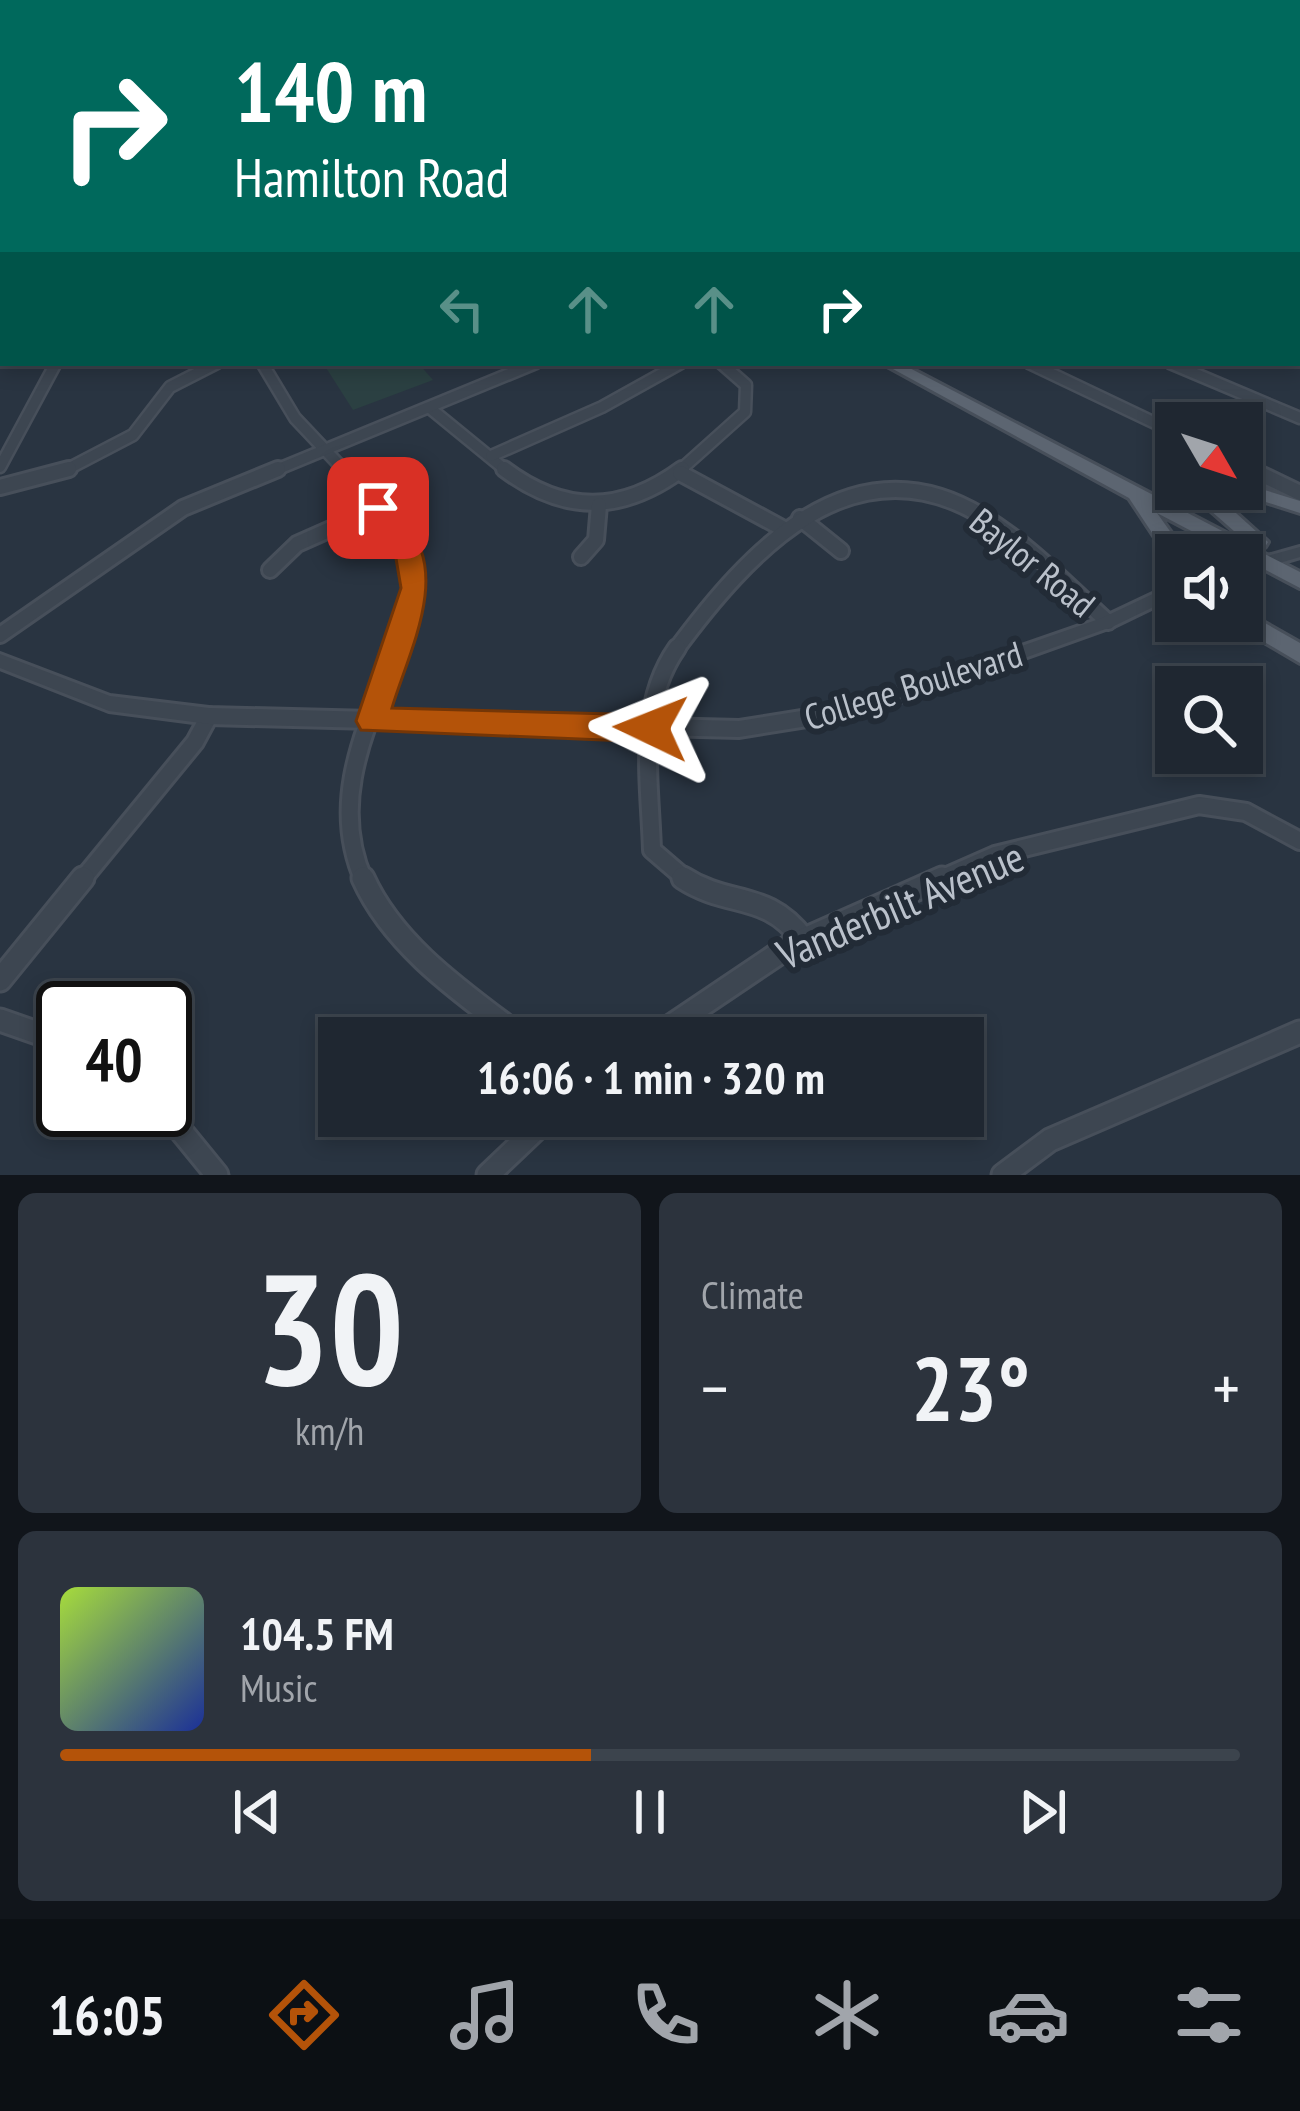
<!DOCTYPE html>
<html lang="en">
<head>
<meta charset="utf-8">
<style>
  body { margin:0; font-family:"PT Sans Narrow",sans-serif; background:#2c333d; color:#f1f3f6; height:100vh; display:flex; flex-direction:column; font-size:45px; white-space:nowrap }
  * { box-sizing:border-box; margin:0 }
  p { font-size:39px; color:#a1a5ab }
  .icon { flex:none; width:66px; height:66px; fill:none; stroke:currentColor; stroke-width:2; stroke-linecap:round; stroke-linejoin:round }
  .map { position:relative; height:1175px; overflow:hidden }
  .side { display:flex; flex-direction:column; gap:18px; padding:18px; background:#11151b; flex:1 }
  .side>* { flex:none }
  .hud { position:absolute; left:0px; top:0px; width:1302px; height:366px; box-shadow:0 6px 18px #0003,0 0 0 3px #3c444d; background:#00695c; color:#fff; overflow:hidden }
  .needle { width:78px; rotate:129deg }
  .fabs { position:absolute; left:1155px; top:402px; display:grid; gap:24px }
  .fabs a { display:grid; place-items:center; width:108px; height:108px; border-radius:0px; background:#1f2731; box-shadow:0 6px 18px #0003,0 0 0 3px #3c444d; font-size:60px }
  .speed { position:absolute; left:36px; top:981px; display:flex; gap:24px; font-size:60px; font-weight:700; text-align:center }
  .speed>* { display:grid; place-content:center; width:156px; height:156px; border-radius:50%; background:#1f2731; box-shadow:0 6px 18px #0003,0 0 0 3px #3c444d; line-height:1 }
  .speed .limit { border:6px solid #111; border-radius:18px; background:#fff; color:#111 }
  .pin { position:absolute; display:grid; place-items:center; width:102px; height:102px; color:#fff; margin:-51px; border-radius:24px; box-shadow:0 6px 18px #0006 }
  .me { position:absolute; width:132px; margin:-66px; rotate:272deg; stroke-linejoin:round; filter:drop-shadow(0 0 9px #0008) }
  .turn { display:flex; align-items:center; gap:42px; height:252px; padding:0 36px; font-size:54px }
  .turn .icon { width:156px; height:156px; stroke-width:2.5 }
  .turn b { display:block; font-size:84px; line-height:102px }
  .lanes { display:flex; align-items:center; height:114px; padding:0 36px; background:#0003; justify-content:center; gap:60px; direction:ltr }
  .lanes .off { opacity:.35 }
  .big { font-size:90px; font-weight:700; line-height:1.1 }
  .side .widget { flex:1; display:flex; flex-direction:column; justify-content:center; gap:18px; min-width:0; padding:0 42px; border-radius:18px; background:#2c333d }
  .side .dial { align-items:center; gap:0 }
  .dial b { font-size:156px; line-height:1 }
  .song { display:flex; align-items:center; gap:36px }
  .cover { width:144px; height:144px; border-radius:18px; background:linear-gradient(135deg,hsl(80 70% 55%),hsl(230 70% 35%)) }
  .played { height:12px; border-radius:6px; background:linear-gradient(90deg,#b45309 45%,#3c444d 45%) }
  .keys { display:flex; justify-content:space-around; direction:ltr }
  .heat { display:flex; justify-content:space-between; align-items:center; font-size:66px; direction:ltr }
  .side .tiles { flex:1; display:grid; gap:18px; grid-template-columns:1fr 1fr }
  .widget:last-child { grid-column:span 2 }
  .trip { position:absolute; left:318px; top:1017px; width:666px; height:120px; border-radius:0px; background:#1f2731; box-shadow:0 6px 18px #0003,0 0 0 3px #3c444d; font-weight:700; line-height:120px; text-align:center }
  .dock { display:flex; height:192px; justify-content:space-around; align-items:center; background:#0c1014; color:#a1a5ab }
  .dock .icon { width:84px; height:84px }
  .dock .active { color:#b45309 }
  .dock b { font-size:54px; color:#f1f3f6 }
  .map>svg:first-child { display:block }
  .green { fill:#2b4042 }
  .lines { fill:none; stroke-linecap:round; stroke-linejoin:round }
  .minor-far3-casing { stroke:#474f5a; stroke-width:15 }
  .minor-far2-casing { stroke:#474f5a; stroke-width:20 }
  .minor-far1-casing { stroke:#474f5a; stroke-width:22 }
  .minor-casing { stroke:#474f5a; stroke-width:27 }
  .tertiary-casing { stroke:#474f5a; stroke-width:6 }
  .secondary-casing { stroke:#474f5a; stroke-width:6 }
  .primary-casing { stroke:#474f5a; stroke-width:6 }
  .motorway-casing { stroke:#48515b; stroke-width:6 }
  .minor-far3 { stroke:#3d4651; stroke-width:10 }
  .minor-far2 { stroke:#3d4651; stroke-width:14 }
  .minor-far1 { stroke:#3d4651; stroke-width:16 }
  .minor { stroke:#3d4651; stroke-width:21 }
  .tertiary { fill:#3d4651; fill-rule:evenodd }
  .secondary { fill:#4c5664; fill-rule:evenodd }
  .primary { fill:#5c6571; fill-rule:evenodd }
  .motorway { fill:#766a5b; fill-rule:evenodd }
  .route { fill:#b45309; stroke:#753606; stroke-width:3 }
  .labels { text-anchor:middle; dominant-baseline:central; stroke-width:12; stroke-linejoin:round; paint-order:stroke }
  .street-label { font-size:36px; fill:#bac1cb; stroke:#222b36 }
  .near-street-label { font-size:42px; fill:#bac1cb; stroke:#222b36 }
</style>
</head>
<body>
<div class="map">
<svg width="1300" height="1175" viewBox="0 0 1300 1175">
  <rect width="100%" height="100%" fill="#293441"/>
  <polygon class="green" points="323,363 418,363 433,380 353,410"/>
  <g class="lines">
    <defs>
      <g id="minor-far3">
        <polyline points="262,363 295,418 346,472"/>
        <polyline points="1029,363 1176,433"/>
        <polyline points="1170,363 1300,418"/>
        <polyline points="431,409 508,472"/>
        <polyline points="491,456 602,407 681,363"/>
        <polyline points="1242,465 1256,472"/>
        <polyline points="0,467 56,363"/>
        <polyline points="62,472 133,435 170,387 217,363"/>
        <polyline points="271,472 536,363"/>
        <polyline points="678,472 745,412 746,385 721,363"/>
      </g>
      <g id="minor-far2">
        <path d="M343 469C409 530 429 563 395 651"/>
        <path d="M504 469C564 514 621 514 682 469"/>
        <polyline points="1250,469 1300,493"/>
        <polyline points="680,473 782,528"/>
        <polyline points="0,487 69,469"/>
        <polyline points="800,518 841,551"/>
        <polyline points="581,557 596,540 599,505"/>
        <polyline points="270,570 297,544 378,508"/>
        <polyline points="0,635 183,508 278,469"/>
        <path d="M675 651C748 552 852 437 982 516 1029 544 1067 585 1108 622"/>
      </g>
      <g id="minor-far1">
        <path d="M677 648C636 706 650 783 652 850L688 881"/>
        <polyline points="81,881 195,742 209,716"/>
        <path d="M364 881C328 800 367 726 397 648"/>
        <polyline points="936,881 995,855 1199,805 1246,812 1300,841"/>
      </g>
      <g id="minor">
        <path d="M363 878C394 947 464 994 522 1038"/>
        <path d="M683 878C729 908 766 890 803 939"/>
        <polyline points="0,980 83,878"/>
        <polyline points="0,1020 63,1042"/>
        <polyline points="653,1038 791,945 942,878"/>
        <polyline points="164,1110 217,1175"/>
        <polyline points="488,1175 550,1116"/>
        <polyline points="1003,1175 1050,1140 1300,1032"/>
      </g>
      <g id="tertiary">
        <rect x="0" y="230" width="3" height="6"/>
        <polygon points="1300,547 1300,557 1242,574 1242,563"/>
        <polygon points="1176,583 1176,596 1114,626 913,698 845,720 739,737 209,724 109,711 0,668 0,654 110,696 209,708 739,721 845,704 910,685 1102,618"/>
      </g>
      <rect id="secondary" x="1299" y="147" width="1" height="4"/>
      <g id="primary">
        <polygon points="882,363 900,363 1251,546 1210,510 1208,506 1211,492 1242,489 1242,483 1300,501 1300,513 1241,494 1227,499 1226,504 1268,542 1265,547 1251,547 1300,572 1300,588 1157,513 1187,555 1176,555 1176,561 1170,560 1129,498"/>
        <polygon points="1176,579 1176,597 1165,596 1161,591 1169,581"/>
        <polygon points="1242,610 1300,643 1300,663 1234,624 1233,621 1242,621"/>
      </g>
      <rect id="motorway" x="1299" y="160" width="1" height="7"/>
    </defs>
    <use href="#minor-far3" class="minor-far3-casing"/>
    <use href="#minor-far2" class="minor-far2-casing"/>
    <use href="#minor-far1" class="minor-far1-casing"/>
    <use href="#minor" class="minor-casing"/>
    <use href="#tertiary" class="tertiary-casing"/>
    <use href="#secondary" class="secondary-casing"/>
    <use href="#primary" class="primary-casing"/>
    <use href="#motorway" class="motorway-casing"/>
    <use href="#minor-far3" class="minor-far3"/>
    <use href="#minor-far2" class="minor-far2"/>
    <use href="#minor-far1" class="minor-far1"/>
    <use href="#minor" class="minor"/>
    <use href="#tertiary" class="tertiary"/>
    <use href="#secondary" class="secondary"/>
    <use href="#primary" class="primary"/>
    <use href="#motorway" class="motorway"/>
  </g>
  <linearGradient id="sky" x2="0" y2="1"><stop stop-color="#171d24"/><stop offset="0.45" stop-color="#435065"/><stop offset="1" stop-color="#435065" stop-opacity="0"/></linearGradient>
  <rect width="1300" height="302" fill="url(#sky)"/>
  <path class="route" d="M378 500C391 504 397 514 406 525 451 574 408 654 392 708L651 715 662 719 667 728 662 738 651 742 361 730 356 721 401 588 393 541 366 508Z"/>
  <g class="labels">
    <g class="street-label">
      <text transform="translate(1033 562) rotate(39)">Baylor Road</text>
      <text transform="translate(913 685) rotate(-17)">College Boulevard</text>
    </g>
    <g class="near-street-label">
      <text transform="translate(900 905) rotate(-23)">Vanderbilt Avenue</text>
    </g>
  </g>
</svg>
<div class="fabs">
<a><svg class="needle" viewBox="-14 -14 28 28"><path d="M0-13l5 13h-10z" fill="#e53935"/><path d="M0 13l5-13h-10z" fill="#a1a5ab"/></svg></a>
<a><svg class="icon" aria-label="sound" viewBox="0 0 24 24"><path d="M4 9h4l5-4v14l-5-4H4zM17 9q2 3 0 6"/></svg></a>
<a><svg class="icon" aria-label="search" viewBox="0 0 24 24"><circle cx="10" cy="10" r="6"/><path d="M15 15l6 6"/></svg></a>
</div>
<div class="speed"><div class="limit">40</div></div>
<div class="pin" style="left:378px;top:508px;background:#d93025"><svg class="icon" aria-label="arrive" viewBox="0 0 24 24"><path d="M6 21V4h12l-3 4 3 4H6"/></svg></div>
<svg class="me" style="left:651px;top:728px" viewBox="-20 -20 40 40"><path d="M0-17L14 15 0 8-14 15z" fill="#b45309" stroke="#fff" stroke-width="4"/></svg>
<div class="trip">16:06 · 1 min · 320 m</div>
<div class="hud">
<div class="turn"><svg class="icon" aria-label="right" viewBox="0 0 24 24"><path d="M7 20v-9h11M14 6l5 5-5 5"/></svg><div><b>140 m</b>Hamilton Road</div></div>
<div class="lanes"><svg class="icon off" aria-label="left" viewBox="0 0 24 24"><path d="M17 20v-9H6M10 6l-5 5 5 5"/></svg><svg class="icon off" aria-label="ahead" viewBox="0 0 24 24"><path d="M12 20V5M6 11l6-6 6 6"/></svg><svg class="icon off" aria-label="ahead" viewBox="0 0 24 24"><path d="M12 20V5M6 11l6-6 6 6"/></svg><svg class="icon" aria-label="right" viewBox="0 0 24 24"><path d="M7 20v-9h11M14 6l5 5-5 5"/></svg></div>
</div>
</div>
<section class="side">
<div class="tiles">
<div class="widget dial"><b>30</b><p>km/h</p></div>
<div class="widget"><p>Climate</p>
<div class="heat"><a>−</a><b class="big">23°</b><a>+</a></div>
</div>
<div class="widget">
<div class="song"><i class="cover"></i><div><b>104.5 FM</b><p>Music</p></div></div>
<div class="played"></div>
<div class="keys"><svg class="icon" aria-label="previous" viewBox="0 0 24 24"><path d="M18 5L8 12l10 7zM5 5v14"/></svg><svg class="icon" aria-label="pause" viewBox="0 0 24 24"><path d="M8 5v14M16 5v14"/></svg><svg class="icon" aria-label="next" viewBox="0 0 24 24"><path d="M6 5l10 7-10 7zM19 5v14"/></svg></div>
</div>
</div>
</section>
<nav class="dock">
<b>16:05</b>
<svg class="icon active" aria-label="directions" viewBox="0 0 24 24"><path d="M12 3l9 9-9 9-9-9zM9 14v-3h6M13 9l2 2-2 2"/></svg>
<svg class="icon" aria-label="music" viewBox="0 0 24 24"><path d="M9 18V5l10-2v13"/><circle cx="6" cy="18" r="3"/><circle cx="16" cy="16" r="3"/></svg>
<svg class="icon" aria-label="phone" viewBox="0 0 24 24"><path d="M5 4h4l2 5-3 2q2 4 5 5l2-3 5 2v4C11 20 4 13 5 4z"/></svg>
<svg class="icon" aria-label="climate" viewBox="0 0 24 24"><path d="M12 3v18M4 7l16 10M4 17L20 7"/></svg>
<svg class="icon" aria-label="car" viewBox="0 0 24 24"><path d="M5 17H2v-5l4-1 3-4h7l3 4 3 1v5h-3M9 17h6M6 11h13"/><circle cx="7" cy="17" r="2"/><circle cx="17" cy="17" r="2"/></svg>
<svg class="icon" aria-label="filters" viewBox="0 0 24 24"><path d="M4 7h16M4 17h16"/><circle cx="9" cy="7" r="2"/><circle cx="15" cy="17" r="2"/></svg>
</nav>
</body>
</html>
